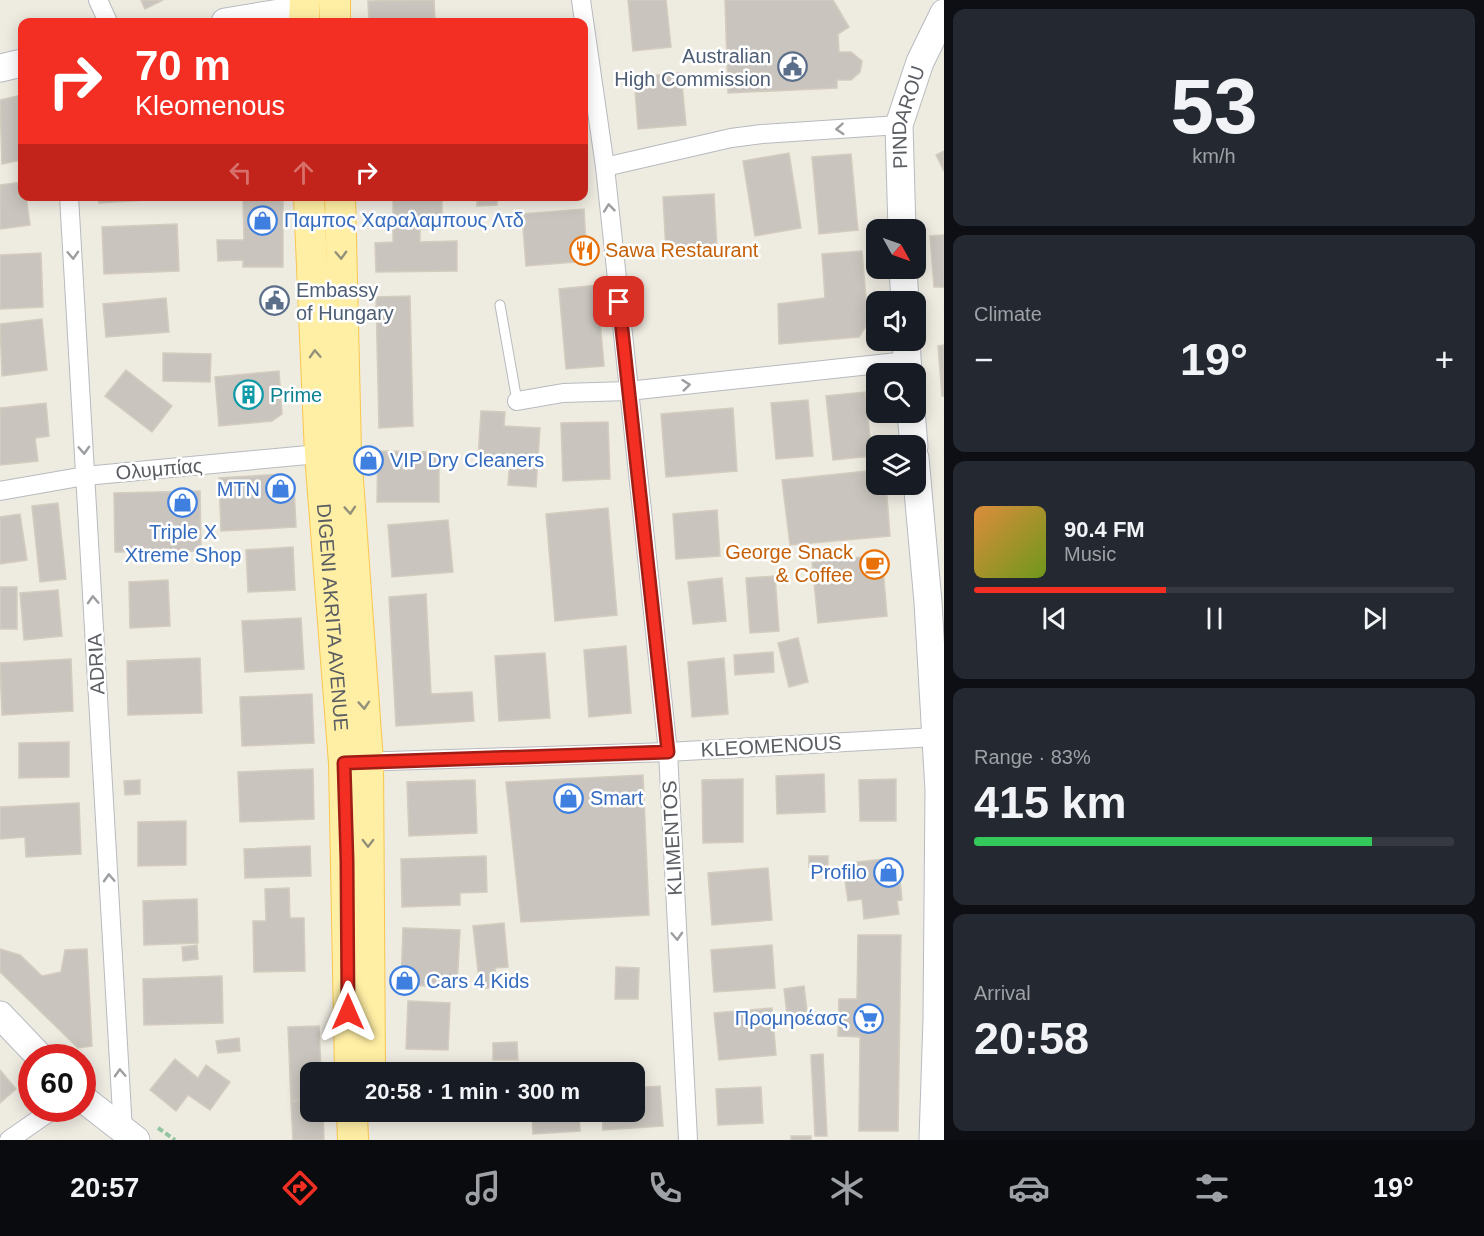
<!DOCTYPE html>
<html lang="en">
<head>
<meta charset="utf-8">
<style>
  body { margin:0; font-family:Helvetica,sans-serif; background:#242831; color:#f1f3f6; height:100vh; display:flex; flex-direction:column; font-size:22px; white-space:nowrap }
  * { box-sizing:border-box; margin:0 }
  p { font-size:20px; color:#9ea1a6 }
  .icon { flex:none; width:33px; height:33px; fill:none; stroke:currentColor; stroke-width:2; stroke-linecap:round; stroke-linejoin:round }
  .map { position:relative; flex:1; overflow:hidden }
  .panel { display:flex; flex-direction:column; gap:9px; padding:9px; background:#0d0f14; width:540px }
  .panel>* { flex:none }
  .guide { position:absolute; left:18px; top:18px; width:570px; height:183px; border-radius:12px; box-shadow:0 3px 15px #0003; background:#f32e22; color:#fff; overflow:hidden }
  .needle { width:39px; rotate:130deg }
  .buttons { position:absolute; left:866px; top:219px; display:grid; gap:12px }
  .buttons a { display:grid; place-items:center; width:60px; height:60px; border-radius:12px; background:#171b24; box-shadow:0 3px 15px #0003; font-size:30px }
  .speed { position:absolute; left:18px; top:1044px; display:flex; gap:12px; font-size:30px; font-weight:700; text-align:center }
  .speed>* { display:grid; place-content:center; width:78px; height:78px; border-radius:50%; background:#171b24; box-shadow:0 3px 15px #0003; line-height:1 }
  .speed .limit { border:9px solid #d22; background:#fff; color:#111 }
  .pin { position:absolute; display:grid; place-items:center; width:51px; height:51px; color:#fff; margin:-26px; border-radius:12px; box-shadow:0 3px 9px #0006 }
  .me { position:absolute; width:66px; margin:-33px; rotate:0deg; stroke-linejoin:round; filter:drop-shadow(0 0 4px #0008) }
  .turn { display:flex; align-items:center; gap:21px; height:126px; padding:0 18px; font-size:27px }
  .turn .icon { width:78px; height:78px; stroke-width:2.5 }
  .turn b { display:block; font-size:42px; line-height:51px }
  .lanes { display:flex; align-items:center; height:57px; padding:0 18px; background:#0003; justify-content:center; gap:30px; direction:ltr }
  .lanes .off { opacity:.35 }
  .big { font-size:45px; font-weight:700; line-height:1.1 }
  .panel .card { flex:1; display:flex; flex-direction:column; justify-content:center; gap:9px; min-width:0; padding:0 21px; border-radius:12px; background:#242831 }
  .panel .dial { align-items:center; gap:0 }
  .dial b { font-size:78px; line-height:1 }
  .song { display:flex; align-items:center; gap:18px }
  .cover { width:72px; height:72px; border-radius:9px; background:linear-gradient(135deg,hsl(30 70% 55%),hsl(80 70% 35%)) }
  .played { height:6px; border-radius:3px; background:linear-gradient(90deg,#f32e22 40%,#363941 40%) }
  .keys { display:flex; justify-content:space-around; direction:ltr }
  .heat { display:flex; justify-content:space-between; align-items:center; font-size:33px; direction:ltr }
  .charge { height:9px; border-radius:4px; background:linear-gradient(90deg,#34c759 83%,#363941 0) }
  .trip { position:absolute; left:300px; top:1062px; width:345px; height:60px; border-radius:12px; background:#171b24; box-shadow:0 3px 15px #0003; font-weight:700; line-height:60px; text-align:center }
  .dock { display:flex; height:96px; justify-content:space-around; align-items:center; background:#090b0e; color:#9ea1a6 }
  .dock .icon { width:42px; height:42px }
  .dock .current { color:#f32e22 }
  .dock b { font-size:27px; color:#f1f3f6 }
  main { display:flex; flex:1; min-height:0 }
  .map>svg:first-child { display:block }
  .building { fill:#c9c5be; stroke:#d3ccbf; stroke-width:1.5 }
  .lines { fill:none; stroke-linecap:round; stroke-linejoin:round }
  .lane-casing { stroke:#b7babf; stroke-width:11 }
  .street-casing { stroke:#b7babf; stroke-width:20 }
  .secondary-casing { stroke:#b7bbc1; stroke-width:29 }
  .primary-casing { stroke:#f9c64e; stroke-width:32 }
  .path { stroke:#93c6a0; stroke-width:4; stroke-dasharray:6 3; stroke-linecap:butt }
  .lane { stroke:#fff; stroke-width:9 }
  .street { stroke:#fff; stroke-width:18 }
  .secondary { stroke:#fff; stroke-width:27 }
  .primary { stroke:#ffefa5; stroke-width:30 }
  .oneway { stroke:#9c9ea1 }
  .oneway2 { stroke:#94917a }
  .route-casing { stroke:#9e1e16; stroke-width:15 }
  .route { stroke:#f32e22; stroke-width:10 }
  .labels { text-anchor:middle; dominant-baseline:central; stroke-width:5; stroke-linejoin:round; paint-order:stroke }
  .service-label { font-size:20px; fill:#4e5e75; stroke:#fff; text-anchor:end }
  .street-label { font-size:20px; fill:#5a5e63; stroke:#fff }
  .shop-label { font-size:20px; fill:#366cbe; stroke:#fff; text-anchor:start }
  .food-label { font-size:20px; fill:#c56008; stroke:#fff; text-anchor:start }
  .culture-label { font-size:20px; fill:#0d838f; stroke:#fff; text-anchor:start }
</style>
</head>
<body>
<main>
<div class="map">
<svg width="944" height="1140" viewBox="0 0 944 1140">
  <rect width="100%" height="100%" fill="#eeebe1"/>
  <g class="building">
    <polygon points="141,0 163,0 145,9"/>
    <polygon points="434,0 435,22 369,22 368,1"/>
    <polygon points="628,0 666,0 671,47 633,51"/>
    <polygon points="725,0 833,0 849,27 838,34 839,52 851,52 862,61 860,72 851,80 837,80 837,88 728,93"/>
    <polygon points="681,73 686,125 638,129 634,77"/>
    <polygon points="22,95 22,160 2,164 0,100"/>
    <polygon points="944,151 944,171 936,155"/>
    <polygon points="789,153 801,228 755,236 743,161"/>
    <polygon points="851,154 858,230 819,234 812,157"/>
    <polygon points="22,182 22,196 26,196 30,225 0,229 0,185"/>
    <polygon points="714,194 717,248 666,251 663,197"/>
    <polygon points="98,196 178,196 178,198 99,203"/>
    <polygon points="393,196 442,196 442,229 420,229 420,242 457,241 457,271 376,272 375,243 393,242"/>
    <polygon points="477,196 497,196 497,205 477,206"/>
    <polygon points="283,199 283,267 243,267 243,260 218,261 217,240 244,240 243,200"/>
    <polygon points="584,209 587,261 526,266 522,214"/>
    <polygon points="177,224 179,271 104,274 102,227"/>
    <polygon points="944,235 944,287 934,287 930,236"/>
    <polygon points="862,251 868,323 859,337 779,344 778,304 825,298 822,254"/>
    <polygon points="41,253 43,307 0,309 0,255"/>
    <polygon points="597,285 604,366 566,369 559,289"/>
    <polygon points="410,296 413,426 379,428 376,297"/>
    <polygon points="166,298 169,332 106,337 103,304"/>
    <polygon points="42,319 47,370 2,376 0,324"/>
    <polygon points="944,345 944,396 942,396 938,346"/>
    <polygon points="163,353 211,354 210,382 163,381"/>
    <polygon points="126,370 172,406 152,432 105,396"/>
    <polygon points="279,371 282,414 272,421 219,426 215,377"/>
    <polygon points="865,392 872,456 833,460 826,396"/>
    <polygon points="808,400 813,456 776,459 771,403"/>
    <polygon points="46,403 49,436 35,438 38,461 0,465 0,408"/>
    <polygon points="733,408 737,471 666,477 661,414"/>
    <polygon points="481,411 505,412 504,426 540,428 536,487 508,485 510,460 478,458"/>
    <polygon points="608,422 610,479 563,481 561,423"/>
    <polygon points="378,451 439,452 439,502 377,502"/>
    <polygon points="876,470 876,484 886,484 890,536 790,545 782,480"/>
    <polygon points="283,474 294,488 296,527 221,531 219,478"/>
    <polygon points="200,491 201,551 115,552 114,493"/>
    <polygon points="58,503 66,579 40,582 32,506"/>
    <polygon points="608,508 617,615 555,621 546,514"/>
    <polygon points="717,510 720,556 676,559 673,514"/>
    <polygon points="20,514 27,560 0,564 0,517"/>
    <polygon points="448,520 453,572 392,577 388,525"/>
    <polygon points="293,547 295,590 248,592 246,550"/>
    <polygon points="882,555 887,616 818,623 812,562"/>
    <polygon points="775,576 779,631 750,633 746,578"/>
    <polygon points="722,578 726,621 693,624 688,582"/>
    <polygon points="168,580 170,626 130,628 129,582"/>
    <rect x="0" y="587" width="17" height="42"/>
    <polygon points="58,590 62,636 24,640 20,593"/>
    <polygon points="426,594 431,694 472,692 474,721 396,726 389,597"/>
    <polygon points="301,618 304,669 245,672 242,621"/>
    <polygon points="798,638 808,682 789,687 778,643"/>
    <polygon points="626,646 631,713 589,717 584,650"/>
    <polygon points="773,652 774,672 735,675 734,655"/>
    <polygon points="545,653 550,718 499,721 495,656"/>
    <polygon points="200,658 202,713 128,715 127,661"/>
    <polygon points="724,658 728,714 692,717 688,662"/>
    <polygon points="71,659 73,711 2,715 0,663"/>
    <polygon points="312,694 314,743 242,746 240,697"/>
    <polygon points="69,742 69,777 19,778 19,743"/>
    <polygon points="313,769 314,819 240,822 238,772"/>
    <polygon points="824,774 825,812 777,814 776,776"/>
    <polygon points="643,775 649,915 521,922 506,782"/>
    <polygon points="743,779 743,842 703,843 702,780"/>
    <polygon points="896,779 896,821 860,821 859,780"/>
    <polygon points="140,780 140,794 125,795 124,781"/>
    <polygon points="475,780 477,833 409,836 407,782"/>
    <polygon points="79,803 81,854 26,857 25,837 0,839 0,807"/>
    <polygon points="186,821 186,865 138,866 138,822"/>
    <polygon points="310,846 311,876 245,878 244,849"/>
    <polygon points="486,856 487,892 460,893 460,905 402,907 401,859"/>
    <rect x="809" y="856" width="19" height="11"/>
    <polygon points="892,858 894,870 899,870 902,900 897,901 899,914 864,919 862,899 848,901 845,881 852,880 849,863"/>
    <polygon points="768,868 772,920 712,925 708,873"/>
    <polygon points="289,888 290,918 304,918 305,971 254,972 253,921 266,921 265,889"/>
    <polygon points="197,899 198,943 144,945 143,901"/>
    <polygon points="504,923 508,967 495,968 496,987 480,989 473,926"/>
    <polygon points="403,928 460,930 457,987 401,985"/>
    <polygon points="858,935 901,935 898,1131 859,1131 860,1037 838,1036 839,999 857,999"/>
    <polygon points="197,945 198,959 183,961 182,947"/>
    <polygon points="772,945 775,988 714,992 711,950"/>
    <polygon points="0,949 20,955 42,976 61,972 65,950 87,949 92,1046 78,1048 0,972"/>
    <polygon points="616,967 639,968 638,999 615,999"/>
    <polygon points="222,976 223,1023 144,1025 143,979"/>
    <polygon points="804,986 807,1011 787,1014 784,989"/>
    <polygon points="408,1001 450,1003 448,1050 406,1049"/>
    <polygon points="772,1008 776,1055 719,1060 714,1013"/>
    <polygon points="319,1026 321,1072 310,1072 310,1100 291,1101 288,1027"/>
    <polygon points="239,1038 240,1051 218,1053 216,1041"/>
    <polygon points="517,1042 518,1060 493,1060 493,1043"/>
    <polygon points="823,1054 827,1136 815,1136 811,1055"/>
    <polygon points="175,1059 198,1078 206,1065 230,1082 210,1110 188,1095 176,1111 150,1090"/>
    <polygon points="0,1070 16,1089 0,1103"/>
    <polygon points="660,1086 663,1126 603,1130 602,1112 634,1112 634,1088"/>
    <polygon points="761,1087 763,1123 718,1125 716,1089"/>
    <polygon points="310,1100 310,1112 323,1112 324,1140 293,1140 291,1101"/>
    <polygon points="532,1112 579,1112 580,1131 533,1134"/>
    <rect x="791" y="1136" width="20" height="4"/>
  </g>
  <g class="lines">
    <defs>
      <polyline id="lane" points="500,305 517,401"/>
      <g id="street">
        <polyline points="98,0 108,22"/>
        <polyline points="581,0 605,167 668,752 688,1140"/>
        <polyline points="605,167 731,138 762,134 899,125"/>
        <polyline points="69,196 123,1131"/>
        <polyline points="517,401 563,393 628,391 907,361"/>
        <polyline points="0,491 85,476 329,453"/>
        <polyline points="358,762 668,752 935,737"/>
        <polyline points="9,1140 55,1108"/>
      </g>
      <g id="secondary">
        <polyline points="225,22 304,9"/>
        <polyline points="0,68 22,63"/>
        <path id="s1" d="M902 230 899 125 920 62 944 13"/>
        <polyline points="903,268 905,302"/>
        <polyline points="906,340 908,374"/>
        <polyline points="911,412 914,446"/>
        <polyline points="915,458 928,602 939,790 937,1019 933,1140"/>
        <polyline points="0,1015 41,1058"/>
        <polyline points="82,1098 136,1140"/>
      </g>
      <g id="primary">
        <polyline points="335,0 335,22"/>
        <polyline points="304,22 305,0"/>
        <path id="s2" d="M309 196 320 454 344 763 350 1072"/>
        <polyline points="340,196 346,452 368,762 370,1072"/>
        <polyline points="352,1112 353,1140"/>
      </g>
    </defs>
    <use href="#lane" class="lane-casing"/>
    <use href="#street" class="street-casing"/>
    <use href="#secondary" class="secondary-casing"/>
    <use href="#primary" class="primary-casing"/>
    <polyline class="path" points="158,1128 175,1140"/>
    <use href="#lane" class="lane"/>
    <use href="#street" class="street"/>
    <use href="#secondary" class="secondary"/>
    <use href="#primary" class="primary"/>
  </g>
  <defs><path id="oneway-chevron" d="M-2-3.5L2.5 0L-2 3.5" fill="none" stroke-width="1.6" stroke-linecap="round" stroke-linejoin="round" transform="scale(1.5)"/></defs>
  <g class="oneway">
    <use href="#oneway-chevron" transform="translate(840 129) rotate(176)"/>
    <use href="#oneway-chevron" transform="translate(609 208) rotate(-96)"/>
    <use href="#oneway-chevron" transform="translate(73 255) rotate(87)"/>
    <use href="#oneway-chevron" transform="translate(686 385) rotate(-6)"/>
    <use href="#oneway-chevron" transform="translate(84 450) rotate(87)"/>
    <use href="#oneway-chevron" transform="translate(93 600) rotate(-93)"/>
    <use href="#oneway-chevron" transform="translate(109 878) rotate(-93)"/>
    <use href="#oneway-chevron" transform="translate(677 936) rotate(87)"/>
    <use href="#oneway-chevron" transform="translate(120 1073) rotate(-93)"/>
  </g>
  <g class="oneway2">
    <use href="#oneway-chevron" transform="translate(341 255) rotate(88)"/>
    <use href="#oneway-chevron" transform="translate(315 354) rotate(-93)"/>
    <use href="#oneway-chevron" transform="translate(350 510) rotate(86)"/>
    <use href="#oneway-chevron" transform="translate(364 705) rotate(86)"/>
    <use href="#oneway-chevron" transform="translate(368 843) rotate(90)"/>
  </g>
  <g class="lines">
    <defs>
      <polyline id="route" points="348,1012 347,861 344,763 668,752 619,302"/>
    </defs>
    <use href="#route" class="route-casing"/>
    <use href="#route" class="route"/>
  </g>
  <defs>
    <symbol id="civic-ring" viewBox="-11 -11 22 22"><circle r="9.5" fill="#fff" stroke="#5c6f8a" stroke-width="1.5"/><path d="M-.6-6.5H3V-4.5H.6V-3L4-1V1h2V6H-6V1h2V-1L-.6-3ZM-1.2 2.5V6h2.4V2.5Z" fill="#5c6f8a"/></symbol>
    <symbol id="shop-ring" viewBox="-11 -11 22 22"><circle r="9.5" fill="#fff" stroke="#3f7fe0" stroke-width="1.5"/><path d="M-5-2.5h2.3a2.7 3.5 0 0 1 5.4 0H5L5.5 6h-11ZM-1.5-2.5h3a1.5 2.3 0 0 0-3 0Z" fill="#3f7fe0"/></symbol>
    <symbol id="restaurant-ring" viewBox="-11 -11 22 22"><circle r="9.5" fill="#fff" stroke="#e8710a" stroke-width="1.5"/><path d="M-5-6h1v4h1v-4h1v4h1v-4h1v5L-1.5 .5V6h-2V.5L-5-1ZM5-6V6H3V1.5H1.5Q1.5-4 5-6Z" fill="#e8710a"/></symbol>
    <symbol id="building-ring" viewBox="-11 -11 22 22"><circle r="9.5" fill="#fff" stroke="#0f9aa8" stroke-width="1.5"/><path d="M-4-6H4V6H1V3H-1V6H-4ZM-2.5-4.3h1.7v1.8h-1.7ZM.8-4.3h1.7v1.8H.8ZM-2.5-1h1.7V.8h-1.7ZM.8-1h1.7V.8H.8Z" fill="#0f9aa8"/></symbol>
    <symbol id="cafe-ring" viewBox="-11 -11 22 22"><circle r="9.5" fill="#fff" stroke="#e8710a" stroke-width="1.5"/><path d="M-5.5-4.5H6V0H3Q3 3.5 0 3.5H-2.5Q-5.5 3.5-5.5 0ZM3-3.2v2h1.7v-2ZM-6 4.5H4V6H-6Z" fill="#e8710a"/></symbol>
    <symbol id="supermarket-ring" viewBox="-11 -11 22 22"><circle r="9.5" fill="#fff" stroke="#3f7fe0" stroke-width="1.5"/><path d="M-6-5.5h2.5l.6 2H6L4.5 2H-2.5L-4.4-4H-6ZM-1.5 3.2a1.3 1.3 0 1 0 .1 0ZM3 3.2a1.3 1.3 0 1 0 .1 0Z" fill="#3f7fe0"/></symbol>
  </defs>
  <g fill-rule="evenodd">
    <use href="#civic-ring" x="776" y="50" width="33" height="33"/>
    <use href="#shop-ring" x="246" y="204" width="33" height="33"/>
    <use href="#restaurant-ring" x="568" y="234" width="33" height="33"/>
    <use href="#civic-ring" x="258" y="284" width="33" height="33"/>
    <use href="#building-ring" x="232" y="378" width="33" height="33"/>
    <use href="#shop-ring" x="352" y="444" width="33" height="33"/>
    <use href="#shop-ring" x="264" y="472" width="33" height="33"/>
    <use href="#shop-ring" x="166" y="486" width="33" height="33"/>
    <use href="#cafe-ring" x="858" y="548" width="33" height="33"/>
    <use href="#shop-ring" x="552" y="782" width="33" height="33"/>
    <use href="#shop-ring" x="872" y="856" width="33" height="33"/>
    <use href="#shop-ring" x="388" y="964" width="33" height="33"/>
    <use href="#supermarket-ring" x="852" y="1002" width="33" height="33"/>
  </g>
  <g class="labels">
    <g class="service-label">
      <text x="771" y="56">Australian<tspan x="771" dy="23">High Commission</tspan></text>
      <text x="296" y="290" text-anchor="start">Embassy<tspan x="296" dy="23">of Hungary</tspan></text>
    </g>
    <g class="street-label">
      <text stroke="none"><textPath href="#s1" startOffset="114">PINDAROU</textPath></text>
      <text transform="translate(159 469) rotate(-5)">Ολυμπίας</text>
      <text stroke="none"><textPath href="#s2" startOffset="422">DIGENI AKRITA AVENUE</textPath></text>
      <text transform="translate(96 664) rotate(-93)">ADRIA</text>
      <text transform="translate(771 746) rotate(-3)">KLEOMENOUS</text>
      <text transform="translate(672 838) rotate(-93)">KLIMENTOS</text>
    </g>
    <g class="shop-label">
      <text x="284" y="220">Παμπος Χαραλαμπους Λτδ</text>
      <text x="390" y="460">VIP Dry Cleaners</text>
      <text x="260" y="489" text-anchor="end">MTN</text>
      <text x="183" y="532" text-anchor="middle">Triple X<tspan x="183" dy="23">Xtreme Shop</tspan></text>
      <text x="590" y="798">Smart</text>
      <text x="867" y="872" text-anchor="end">Profilo</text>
      <text x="426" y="981">Cars 4 Kids</text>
      <text x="848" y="1018" text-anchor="end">Προμηοέασς</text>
    </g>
    <g class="food-label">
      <text x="605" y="250">Sawa Restaurant</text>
      <text x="853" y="552" text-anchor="end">George Snack<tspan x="853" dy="23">&amp; Coffee</tspan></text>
    </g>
    <g class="culture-label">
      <text x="270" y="395">Prime</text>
    </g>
  </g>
</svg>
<div class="buttons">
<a><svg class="needle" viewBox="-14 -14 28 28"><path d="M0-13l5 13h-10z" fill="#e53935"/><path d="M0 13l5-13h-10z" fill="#9ea1a6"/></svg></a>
<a><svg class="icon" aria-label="sound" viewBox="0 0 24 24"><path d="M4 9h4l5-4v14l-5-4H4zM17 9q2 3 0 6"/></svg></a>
<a><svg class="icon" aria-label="search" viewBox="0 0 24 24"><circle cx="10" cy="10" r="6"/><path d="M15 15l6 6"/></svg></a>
<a><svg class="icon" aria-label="layers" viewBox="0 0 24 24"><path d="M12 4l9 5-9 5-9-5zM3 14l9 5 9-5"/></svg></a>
</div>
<div class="speed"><div class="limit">60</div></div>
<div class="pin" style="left:619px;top:302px;background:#d93025"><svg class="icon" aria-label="arrive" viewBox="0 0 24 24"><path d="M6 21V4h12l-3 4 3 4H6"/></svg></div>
<svg class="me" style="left:348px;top:1012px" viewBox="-20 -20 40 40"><path d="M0-17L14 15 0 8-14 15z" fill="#f32e22" stroke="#fff" stroke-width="4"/></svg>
<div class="trip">20:58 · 1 min · 300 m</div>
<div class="guide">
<div class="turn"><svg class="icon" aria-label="right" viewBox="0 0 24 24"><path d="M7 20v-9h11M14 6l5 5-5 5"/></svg><div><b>70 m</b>Kleomenous</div></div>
<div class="lanes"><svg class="icon off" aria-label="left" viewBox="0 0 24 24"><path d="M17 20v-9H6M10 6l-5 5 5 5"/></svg><svg class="icon off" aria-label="ahead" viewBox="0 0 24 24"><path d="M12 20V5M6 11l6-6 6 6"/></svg><svg class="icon" aria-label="right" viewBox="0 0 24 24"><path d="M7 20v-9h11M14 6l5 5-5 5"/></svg></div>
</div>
</div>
<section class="panel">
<div class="card dial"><b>53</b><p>km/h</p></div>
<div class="card"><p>Climate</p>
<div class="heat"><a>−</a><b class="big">19°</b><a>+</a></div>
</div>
<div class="card">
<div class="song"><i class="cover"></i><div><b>90.4 FM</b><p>Music</p></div></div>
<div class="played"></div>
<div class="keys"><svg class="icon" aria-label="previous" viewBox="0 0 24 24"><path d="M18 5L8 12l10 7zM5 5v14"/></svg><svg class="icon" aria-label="pause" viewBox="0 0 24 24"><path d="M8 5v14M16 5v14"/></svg><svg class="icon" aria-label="next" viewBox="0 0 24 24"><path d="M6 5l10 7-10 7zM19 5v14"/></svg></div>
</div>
<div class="card"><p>Range · 83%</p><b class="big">415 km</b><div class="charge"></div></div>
<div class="card"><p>Arrival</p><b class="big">20:58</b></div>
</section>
</main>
<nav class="dock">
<b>20:57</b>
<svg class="icon current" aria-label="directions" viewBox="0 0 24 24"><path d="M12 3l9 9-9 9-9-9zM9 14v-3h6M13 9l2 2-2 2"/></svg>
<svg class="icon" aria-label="music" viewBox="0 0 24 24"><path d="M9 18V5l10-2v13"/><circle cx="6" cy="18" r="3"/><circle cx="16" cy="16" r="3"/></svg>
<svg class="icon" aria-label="phone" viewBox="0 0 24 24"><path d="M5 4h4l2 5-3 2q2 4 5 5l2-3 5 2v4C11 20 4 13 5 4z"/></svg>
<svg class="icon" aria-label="climate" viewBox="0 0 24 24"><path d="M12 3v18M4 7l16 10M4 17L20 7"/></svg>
<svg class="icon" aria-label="car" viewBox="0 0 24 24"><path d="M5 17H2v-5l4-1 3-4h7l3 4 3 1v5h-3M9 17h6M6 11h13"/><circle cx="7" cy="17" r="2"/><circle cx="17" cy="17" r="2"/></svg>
<svg class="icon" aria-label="filters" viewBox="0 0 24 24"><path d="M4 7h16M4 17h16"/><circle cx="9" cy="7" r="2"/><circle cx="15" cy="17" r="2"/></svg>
<b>19°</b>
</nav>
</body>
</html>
